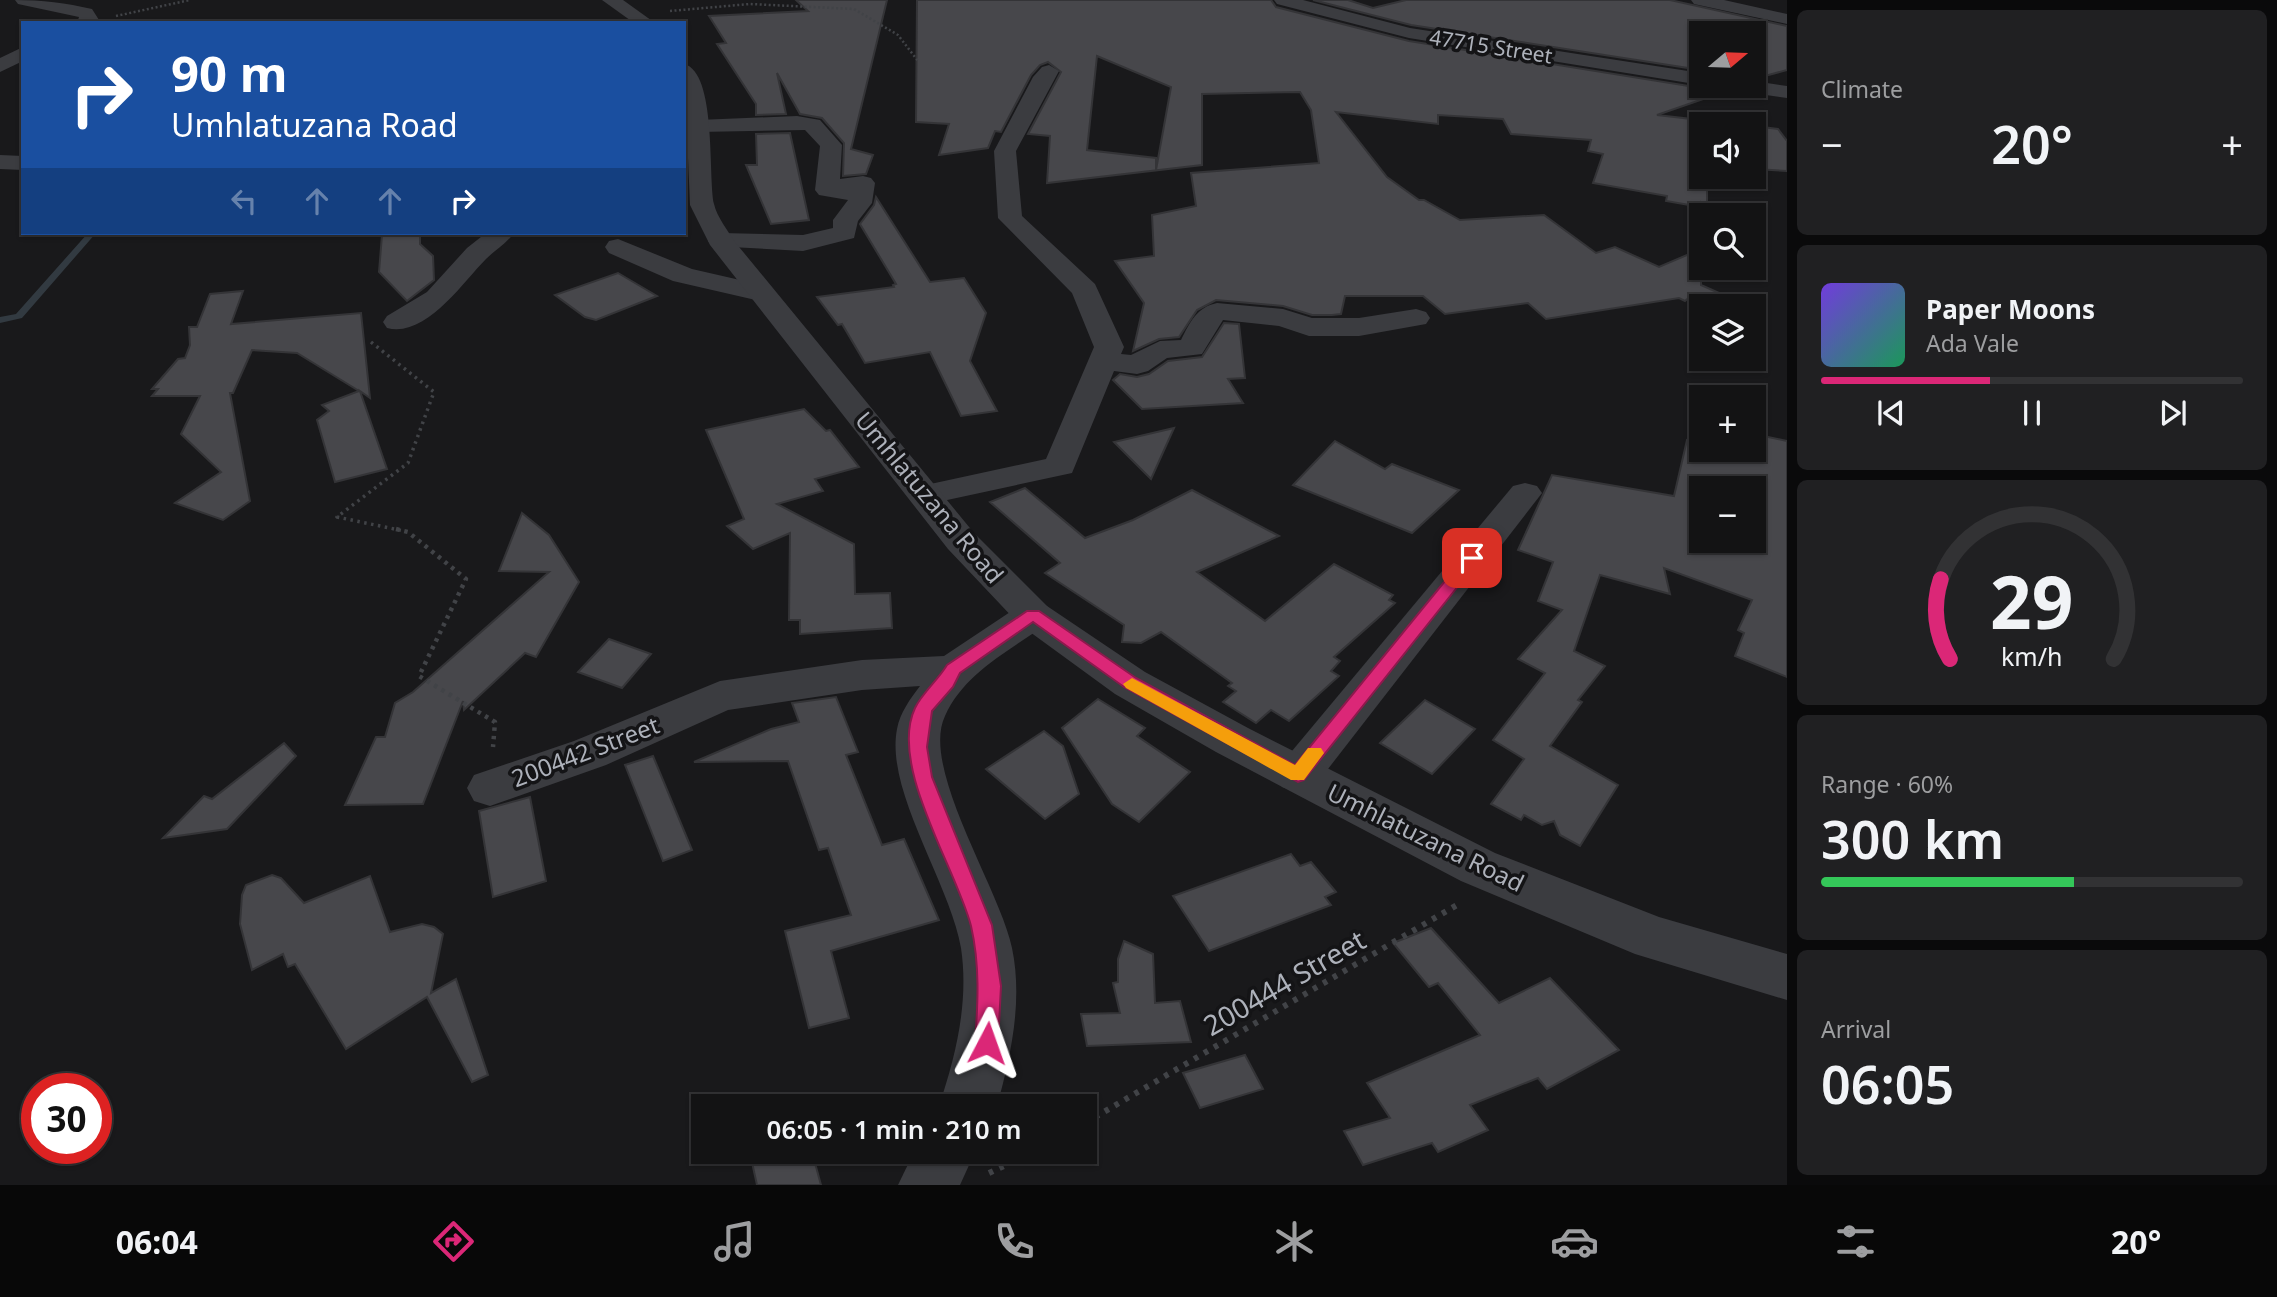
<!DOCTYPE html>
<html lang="en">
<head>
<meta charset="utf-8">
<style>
  body { margin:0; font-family:"Noto Sans",sans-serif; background:#202022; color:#f1f3f6; height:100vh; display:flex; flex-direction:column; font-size:26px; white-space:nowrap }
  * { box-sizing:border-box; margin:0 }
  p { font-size:23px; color:#9d9ea0 }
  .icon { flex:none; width:38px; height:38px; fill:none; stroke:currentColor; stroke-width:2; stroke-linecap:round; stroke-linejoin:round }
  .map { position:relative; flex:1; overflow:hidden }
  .panel { display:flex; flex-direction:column; gap:10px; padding:10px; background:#0a0a0b; width:490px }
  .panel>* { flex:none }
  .top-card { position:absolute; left:21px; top:21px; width:665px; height:214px; border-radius:0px; box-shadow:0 2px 5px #0004,0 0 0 2px #323234; background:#1a4fa0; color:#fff; overflow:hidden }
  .needle { width:46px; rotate:71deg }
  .controls { position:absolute; left:1689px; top:21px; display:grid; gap:14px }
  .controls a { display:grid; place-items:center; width:77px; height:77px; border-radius:0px; background:#131314; box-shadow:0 2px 5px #0004,0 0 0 2px #323234; font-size:35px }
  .speed { position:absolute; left:21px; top:1073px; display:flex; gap:14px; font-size:35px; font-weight:700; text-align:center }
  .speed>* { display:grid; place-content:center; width:91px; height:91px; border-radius:50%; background:#131314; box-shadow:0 2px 5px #0004,0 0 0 2px #323234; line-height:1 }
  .speed .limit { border:10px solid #d22; background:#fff; color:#111 }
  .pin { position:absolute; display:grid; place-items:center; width:60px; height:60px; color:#fff; margin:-30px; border-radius:14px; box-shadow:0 4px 10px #0006 }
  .me { position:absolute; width:77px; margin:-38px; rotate:4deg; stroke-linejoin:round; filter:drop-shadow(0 0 5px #0008) }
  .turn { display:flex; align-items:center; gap:24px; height:147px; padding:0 35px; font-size:32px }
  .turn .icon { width:91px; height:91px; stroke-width:2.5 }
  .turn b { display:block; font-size:49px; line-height:60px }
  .lanes { display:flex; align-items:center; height:66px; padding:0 35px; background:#0003; justify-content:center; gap:35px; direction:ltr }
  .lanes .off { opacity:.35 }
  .big { font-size:52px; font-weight:600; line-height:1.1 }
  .panel .card { flex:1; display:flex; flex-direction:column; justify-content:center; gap:10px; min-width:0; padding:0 24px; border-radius:10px; background:#202022 }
  .panel .dial { align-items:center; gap:0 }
  .dial svg { height:182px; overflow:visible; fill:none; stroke:#323234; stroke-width:7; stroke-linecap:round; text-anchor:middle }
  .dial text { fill:#f1f3f6; stroke:none }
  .song { display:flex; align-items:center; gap:21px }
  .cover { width:84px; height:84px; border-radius:10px; background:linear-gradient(135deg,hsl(260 70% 55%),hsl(150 70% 35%)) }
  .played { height:7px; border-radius:4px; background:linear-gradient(90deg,#db2777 40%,#323234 40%) }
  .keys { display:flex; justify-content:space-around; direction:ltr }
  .heat { display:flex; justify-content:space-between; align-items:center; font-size:38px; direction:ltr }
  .charge { height:10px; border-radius:5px; background:linear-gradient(90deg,#34c759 60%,#323234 0) }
  .trip { position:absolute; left:691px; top:1094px; width:406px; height:70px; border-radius:0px; background:#131314; box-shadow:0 2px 5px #0004,0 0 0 2px #323234; font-weight:600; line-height:70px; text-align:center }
  .tabs { display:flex; height:112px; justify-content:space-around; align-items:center; background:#080808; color:#9d9ea0 }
  .tabs .icon { width:49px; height:49px }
  .tabs .selected { color:#db2777 }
  .tabs b { font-size:32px; color:#f1f3f6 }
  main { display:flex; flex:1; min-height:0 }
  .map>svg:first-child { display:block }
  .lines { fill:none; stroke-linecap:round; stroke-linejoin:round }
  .stream { fill:#323a41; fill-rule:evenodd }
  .building { fill:#47474b; stroke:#343437; stroke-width:2; fill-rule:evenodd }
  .path-far3 { stroke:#414347; stroke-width:2.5; stroke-dasharray:2 2.5; stroke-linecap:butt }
  .path-far2 { stroke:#414347; stroke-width:3.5; stroke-dasharray:2.5 4.5; stroke-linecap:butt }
  .path-far1 { stroke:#414347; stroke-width:4.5; stroke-dasharray:3.5 5; stroke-linecap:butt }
  .path { stroke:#414347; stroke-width:6; stroke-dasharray:4.5 7; stroke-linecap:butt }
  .minor { fill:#3b3c40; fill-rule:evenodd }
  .tertiary { fill:#3b3c40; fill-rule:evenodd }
  .route { fill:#db2777; stroke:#8e194d; stroke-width:2 }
  .slow { fill:#f59e0b }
  .labels { text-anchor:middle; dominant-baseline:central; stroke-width:7; stroke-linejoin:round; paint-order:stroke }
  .far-street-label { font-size:21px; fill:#adb1ba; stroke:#141416 }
  .street-label { font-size:24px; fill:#adb1ba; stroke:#141416 }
  .near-street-label { font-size:28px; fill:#adb1ba; stroke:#141416 }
</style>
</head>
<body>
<main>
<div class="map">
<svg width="1787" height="1185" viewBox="0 0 1787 1185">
  <rect width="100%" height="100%" fill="#19191b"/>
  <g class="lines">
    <polygon class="stream" points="88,233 96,233 22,318 0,323 0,317 16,314"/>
  </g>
  <g class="building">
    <polygon points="796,0 887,0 851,149 873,155 866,174 843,176 844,143 822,118 800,114 777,73 786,114 756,115 756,104 717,44 726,43 709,16 808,11"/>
    <path d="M917 0H1271L1276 7 1409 41 1701 88 1710 86 1709 97 1657 115 1709 121V124H1701V177H1707V203L1701 202V207L1666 201 1667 196 1593 183 1603 154 1588 151 1591 140 1511 134 1503 119 1438 115V124L1336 112 1387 177 1419 200H1424L1460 220 1544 215 1596 253 1615 247 1659 267 1701 249V285L1717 292 1691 296 1685 301 1679 298 1546 319 1528 303 1445 314 1423 296H1345L1341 314 1332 315H1312L1283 306 1216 300 1197 310 1179 337 1159 339 1133 351 1144 303 1115 261 1154 256 1152 215 1196 206 1191 173 1319 163 1311 110 1300 92 1202 94V165L1047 183 1050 136 1028 134 1061 72 1048 62 1040 65 1031 75 1001 132 995 131 988 148 939 155 949 124 916 122ZM1097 56 1171 87 1156 170V158L1087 150Z"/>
    <polygon points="1313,0 1348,0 1373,8 1406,0 1670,0 1787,26 1787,70 1754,79 1754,33 1701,33 1701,70 1411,25"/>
    <polygon points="1754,126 1778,129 1787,141 1787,171 1754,169"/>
    <polygon points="790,133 809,220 771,224 746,165 757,165 756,134"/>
    <polygon points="876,197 930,282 964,278 986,313 970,361 997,411 961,416 930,352 865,363 842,324 838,325 817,297 894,287 893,285 896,284 860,224 874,205"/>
    <polygon points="420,233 420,244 433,256 434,280 407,301 379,272 382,235"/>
    <polygon points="618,273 657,296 596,320 585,317 555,295"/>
    <polygon points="243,291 231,324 361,313 370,398 360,391 387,469 335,482 317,420 329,411 322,405 359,391 297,353 252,350 233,393 230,393 250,501 223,520 175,503 221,472 181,434 200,396 152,396 158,389 152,389 178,359 185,358 190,345 189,327 197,327 210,294"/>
    <polygon points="1224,323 1239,324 1245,378 1228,379 1243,403 1142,409 1113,380 1120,374 1137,377 1149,374 1168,361 1202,357"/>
    <polygon points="804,409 826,431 830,430 859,467 815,479 823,491 777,504 854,544 855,594 890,593 892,628 800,634 800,620 789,620 790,533 753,549 727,526 744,519 706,430"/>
    <polygon points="1174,428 1151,479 1114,442"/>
    <path d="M1754 434 1787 441V677L1735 656 1744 633 1738 630 1752 600 1664 568 1670 594 1600 575 1574 651 1605 666 1578 700 1582 702 1550 746 1618 785 1580 846 1560 835 1554 821 1542 825 1524 815 1521 820 1491 804 1524 759 1493 740 1545 673 1518 659 1562 610 1538 601 1553 562 1518 550 1552 475 1674 496 1687 440 1701 444V450H1722L1754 458ZM1701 488H1754V541H1701Z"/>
    <polygon points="1335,441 1385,469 1392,464 1459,490 1412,533 1293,485"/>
    <polygon points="1025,488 1085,538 1133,520 1192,490 1279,536 1197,572 1265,621 1334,564 1393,595 1389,600 1395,603 1334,657 1340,661 1331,671 1339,676 1289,721 1271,710 1256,723 1223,702 1236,691 1228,686 1232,683 1161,632 1141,643 1122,642 1124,625 1045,573 1060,563 990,502"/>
    <polygon points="522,513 549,535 579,582 536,657 525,653 464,710 463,701 423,804 345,805 376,737 385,737 395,703 413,692 549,572 499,571"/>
    <polygon points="609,639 651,654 622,688 578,672"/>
    <polygon points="836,697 858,752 846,755 882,845 904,839 939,920 831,951 849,1018 809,1028 785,931 851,915 828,848 819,850 788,761 694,762 771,729 799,722 792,703"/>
    <polygon points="1098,699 1145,728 1137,736 1190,772 1139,822 1112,804 1062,728"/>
    <polygon points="1425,700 1475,729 1432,774 1380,743"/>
    <polygon points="1044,731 1063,746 1079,794 1045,819 986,769"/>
    <polygon points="284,743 296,756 227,829 163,838 204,796 212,799"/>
    <polygon points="653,756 692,850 663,861 625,765"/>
    <polygon points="530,797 546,881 493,897 479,811"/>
    <polygon points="1291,854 1300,866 1311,862 1336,892 1325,897 1331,905 1209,951 1173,896"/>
    <polygon points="272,875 281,878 304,903 370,876 390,932 422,924 434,927 443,934 431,993 456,979 488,1075 472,1082 427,997 346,1049 295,964 288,967 283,954 252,970 240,924 242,895 246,885"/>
    <polygon points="1431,928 1499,1003 1550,978 1619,1050 1547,1089 1538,1078 1470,1105 1488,1130 1438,1152 1432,1143 1363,1165 1344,1131 1390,1118 1367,1083 1480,1035 1438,983 1429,987 1393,943"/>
    <polygon points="1124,941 1153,954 1155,1003 1180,1001 1191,1042 1087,1046 1081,1014 1120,1013 1113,983 1118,982 1118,959"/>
    <polygon points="1245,1055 1263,1089 1200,1108 1183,1073"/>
    <polygon points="773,1152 812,1152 821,1185 757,1185 751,1158"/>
  </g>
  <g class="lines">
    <g class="path-far3">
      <polyline points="670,11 750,4 854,9 898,35 918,61"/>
      <polyline points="116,16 190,0"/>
    </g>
    <polyline class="path-far2" points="371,342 434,392 408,463 337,517 404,531"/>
    <polyline class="path-far1" points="396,529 408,532 466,579 419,676 495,722 493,747"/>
    <g class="path">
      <polyline points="1085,1123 1462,902"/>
      <polyline points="989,1173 1034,1152"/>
    </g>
    <g class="minor">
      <path d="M15 0C42 0 66 3 92 9L99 20 97 23H77L79 17 18 4Z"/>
      <polygon points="1274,0 1303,0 1410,28 1701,73 1701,85 1409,38 1277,4"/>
      <polygon points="1691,0 1724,0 1787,14 1787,24 1694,4"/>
      <polygon points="23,47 23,61 0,72 0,58"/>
      <path d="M1049 65 1059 71 1016 151 1022 216 1095 284 1124 347 1121 354 1131 355 1160 341 1181 340C1190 322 1197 307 1217 303L1283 309 1312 318H1359L1416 309 1426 312 1430 318 1426 324 1359 336H1309L1279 326 1223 320 1202 354 1167 358 1148 371 1137 374 1114 371 1072 473 924 505 912 502 907 495 912 488 1046 459 1094 347 1072 293 998 218 994 151 1033 77 1042 67Z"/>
      <polygon points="1754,81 1787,86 1787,98 1745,92 1735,86 1754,86"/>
      <polygon points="797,116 820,120 842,145 840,179 863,176 871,178 875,183 872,203 858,221 854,238 803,251 712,246 708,241 712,236 721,233 803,235 833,228 833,220 848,200 819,195 815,190 820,146 805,130 698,132 687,126 698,120"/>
      <polygon points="0,155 23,156 23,170 0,169"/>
      <path d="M486 233H514C506 244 495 250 486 259 462 283 426 338 387 328L383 322 387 316 427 292 467 248Z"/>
      <polygon points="618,239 692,269 770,287 774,293 770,299 760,301 673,281 609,253 605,247 609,241"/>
      <polygon points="1525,483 1537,486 1542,493 1314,787 1298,792 1282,787 1275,775 1282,763 1513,486"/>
      <path d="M1033 602 1047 606 1053 615 1047 624C1010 650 964 673 945 716 920 768 1000 889 1012 948 1023 1001 1011 1055 997 1106H939C956 1055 969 1002 961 948 950 883 885 791 897 729 900 713 910 699 920 686L862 690 728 710 606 765 490 806 474 801 467 788 474 775 574 741 720 681 862 660 944 656 1019 606Z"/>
      <polygon points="914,1152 975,1152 960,1185 898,1185"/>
    </g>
    <g class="tertiary">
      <polygon points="602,0 623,0 655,23 634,23"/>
      <path d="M684 64C717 72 708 176 714 204 717 217 728 231 735 242L974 533 1047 606 1145 672 1248 728 1495 853 1659 917 1787 954V1000L1635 954 1461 881 1216 752 1115 694 1019 624 948 549 710 245 690 205Z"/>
    </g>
  </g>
  <path class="route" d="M1472 553 1480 558 1478 561 1304 780 1298 782 1124 687 1033 622 960 673 953 687 932 711 927 747 932 777 992 925 1001 986 998 1043 995 1050 987 1053 979 1050 975 1043C978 1003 980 965 971 926 956 868 888 765 915 708 922 693 938 680 947 665L1027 611H1039L1136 678 1295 765 1467 554Z"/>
  <polygon class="slow" points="1132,678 1295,765 1308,748 1321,748 1324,753 1304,780 1291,780 1126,688 1123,684"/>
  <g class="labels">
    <g class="far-street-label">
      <text transform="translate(1491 46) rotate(9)">47715 Street</text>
    </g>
    <g class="street-label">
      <text transform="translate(930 497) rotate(50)">Umhlatuzana Road</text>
      <text transform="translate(585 751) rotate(-21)">200442 Street</text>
      <text transform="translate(1426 837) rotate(26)">Umhlatuzana Road</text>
    </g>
    <g class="near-street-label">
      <text transform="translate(1284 982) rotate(-30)">200444 Street</text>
    </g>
  </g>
</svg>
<div class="controls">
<a><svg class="needle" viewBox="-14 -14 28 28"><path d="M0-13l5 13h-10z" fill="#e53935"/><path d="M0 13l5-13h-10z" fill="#9d9ea0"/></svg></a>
<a><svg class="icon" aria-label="sound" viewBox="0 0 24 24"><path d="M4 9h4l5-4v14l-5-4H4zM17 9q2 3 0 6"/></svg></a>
<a><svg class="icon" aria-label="search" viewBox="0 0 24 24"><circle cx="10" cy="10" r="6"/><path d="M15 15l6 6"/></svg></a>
<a><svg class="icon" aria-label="layers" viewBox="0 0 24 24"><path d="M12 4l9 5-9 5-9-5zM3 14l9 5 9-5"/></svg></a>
<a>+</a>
<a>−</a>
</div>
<div class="speed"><div class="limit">30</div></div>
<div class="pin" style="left:1472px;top:558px;background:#d93025"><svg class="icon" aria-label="arrive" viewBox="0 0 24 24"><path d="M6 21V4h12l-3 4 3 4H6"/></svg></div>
<svg class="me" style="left:987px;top:1043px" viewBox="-20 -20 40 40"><path d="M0-17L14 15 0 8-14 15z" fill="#db2777" stroke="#fff" stroke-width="4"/></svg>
<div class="trip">06:05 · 1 min · 210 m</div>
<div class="top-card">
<div class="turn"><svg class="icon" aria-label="right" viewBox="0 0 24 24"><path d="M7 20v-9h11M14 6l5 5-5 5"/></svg><div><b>90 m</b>Umhlatuzana Road</div></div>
<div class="lanes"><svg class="icon off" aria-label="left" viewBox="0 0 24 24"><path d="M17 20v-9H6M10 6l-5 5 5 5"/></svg><svg class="icon off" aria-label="ahead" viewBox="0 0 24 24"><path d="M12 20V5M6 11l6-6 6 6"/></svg><svg class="icon off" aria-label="ahead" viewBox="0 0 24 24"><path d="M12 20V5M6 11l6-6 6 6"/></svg><svg class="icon" aria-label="right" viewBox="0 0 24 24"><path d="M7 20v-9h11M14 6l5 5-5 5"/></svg></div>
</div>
</div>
<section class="panel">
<div class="card"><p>Climate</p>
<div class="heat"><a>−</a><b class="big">20°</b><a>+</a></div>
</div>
<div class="card">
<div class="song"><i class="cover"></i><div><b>Paper Moons</b><p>Ada Vale</p></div></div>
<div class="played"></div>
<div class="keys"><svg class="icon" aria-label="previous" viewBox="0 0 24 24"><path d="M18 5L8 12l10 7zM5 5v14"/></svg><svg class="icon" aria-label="pause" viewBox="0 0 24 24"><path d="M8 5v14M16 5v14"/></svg><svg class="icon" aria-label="next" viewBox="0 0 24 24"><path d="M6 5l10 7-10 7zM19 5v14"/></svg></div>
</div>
<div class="card dial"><svg viewBox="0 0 100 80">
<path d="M14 69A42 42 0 1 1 86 69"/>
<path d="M14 69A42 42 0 0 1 10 34" stroke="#db2777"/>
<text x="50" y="56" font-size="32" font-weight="700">29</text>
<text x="50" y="72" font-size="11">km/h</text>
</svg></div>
<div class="card"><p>Range · 60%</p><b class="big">300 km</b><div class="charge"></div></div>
<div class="card"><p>Arrival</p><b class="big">06:05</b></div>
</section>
</main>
<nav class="tabs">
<b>06:04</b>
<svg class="icon selected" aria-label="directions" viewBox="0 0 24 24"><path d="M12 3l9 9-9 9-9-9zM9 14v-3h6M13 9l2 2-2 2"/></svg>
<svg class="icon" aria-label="music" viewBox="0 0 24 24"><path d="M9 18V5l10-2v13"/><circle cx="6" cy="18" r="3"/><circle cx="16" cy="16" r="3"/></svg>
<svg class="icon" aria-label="phone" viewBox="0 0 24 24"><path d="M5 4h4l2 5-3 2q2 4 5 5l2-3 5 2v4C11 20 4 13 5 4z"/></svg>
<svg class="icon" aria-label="climate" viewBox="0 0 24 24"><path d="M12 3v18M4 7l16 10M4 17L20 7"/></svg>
<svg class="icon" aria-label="car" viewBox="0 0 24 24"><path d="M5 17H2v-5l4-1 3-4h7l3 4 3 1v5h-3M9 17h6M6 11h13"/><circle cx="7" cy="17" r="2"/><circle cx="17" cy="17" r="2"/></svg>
<svg class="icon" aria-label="filters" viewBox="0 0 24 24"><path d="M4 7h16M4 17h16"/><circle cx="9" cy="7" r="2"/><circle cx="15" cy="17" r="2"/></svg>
<b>20°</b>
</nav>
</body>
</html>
